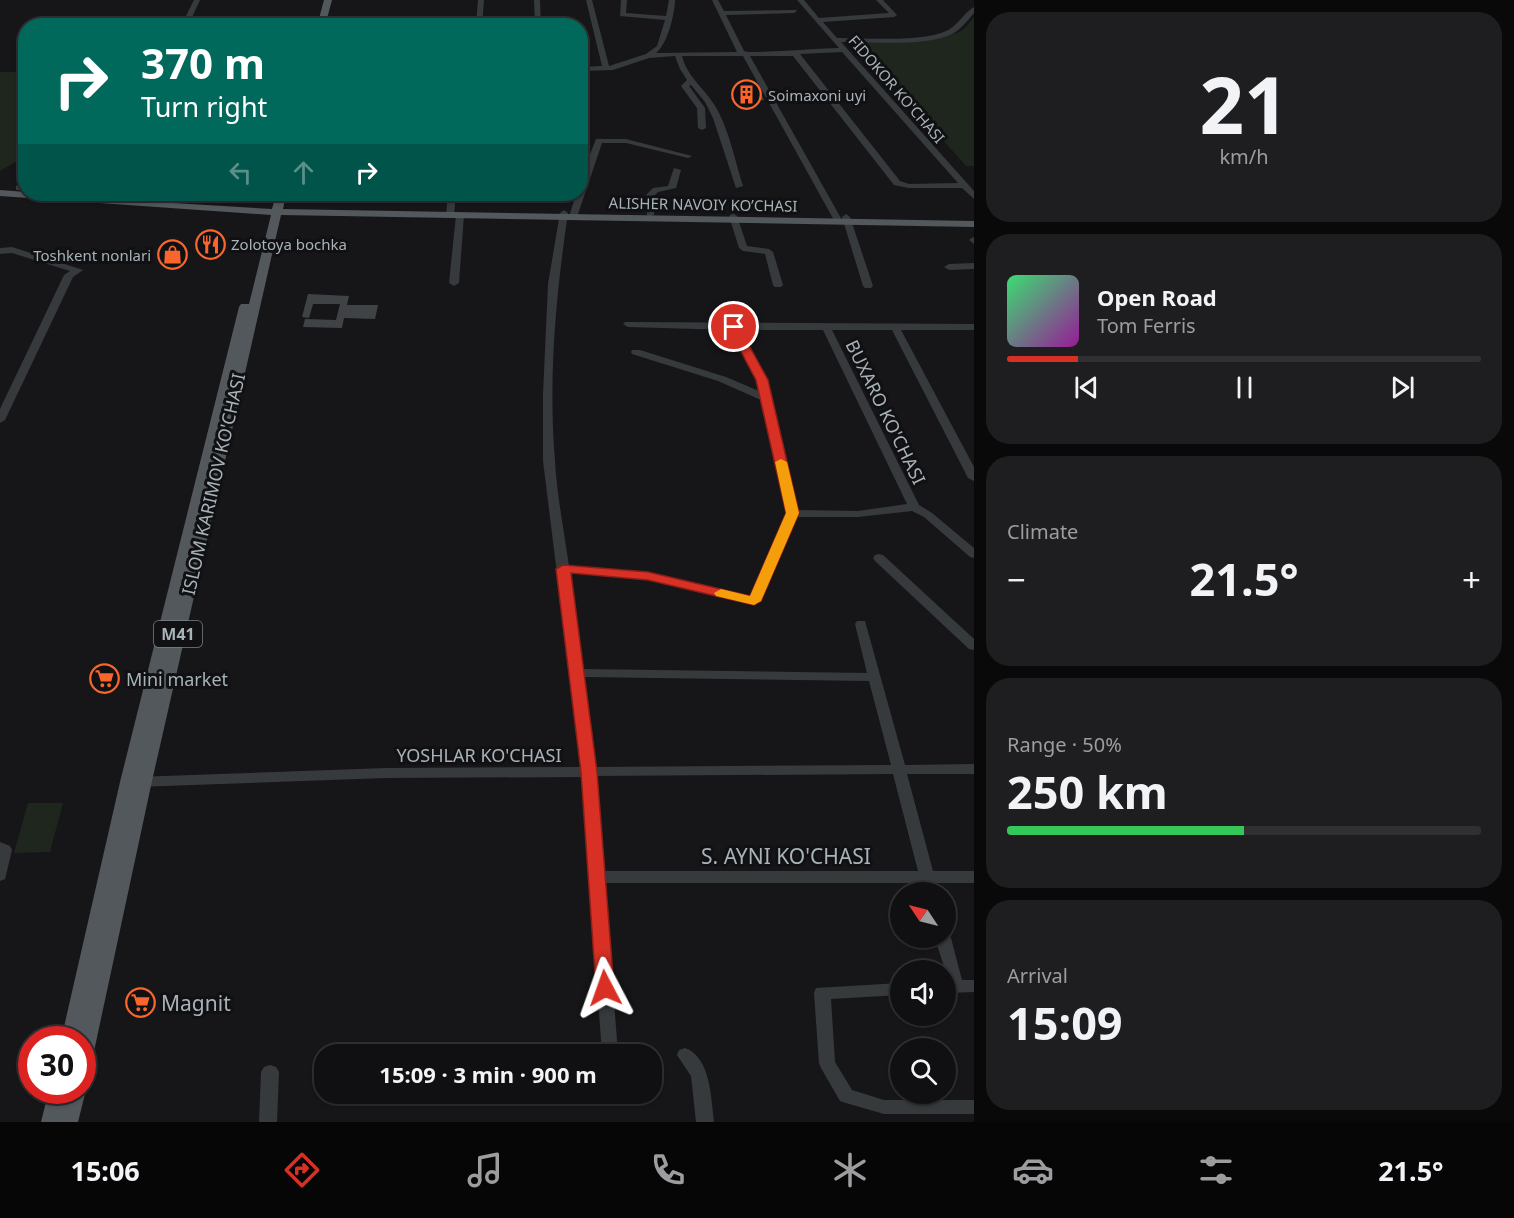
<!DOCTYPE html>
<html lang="en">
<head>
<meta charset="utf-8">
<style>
  body { margin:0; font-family:"Noto Sans",sans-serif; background:#1e1e20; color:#f1f3f6; height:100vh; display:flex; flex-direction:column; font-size:22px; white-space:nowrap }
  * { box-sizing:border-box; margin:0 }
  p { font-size:20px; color:#9c9d9f }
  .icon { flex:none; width:33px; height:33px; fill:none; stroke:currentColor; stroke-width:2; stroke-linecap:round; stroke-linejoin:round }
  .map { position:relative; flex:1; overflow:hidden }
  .sheet { display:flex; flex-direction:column; gap:12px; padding:12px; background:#09090a; width:540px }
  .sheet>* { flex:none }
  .banner { position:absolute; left:18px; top:18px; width:570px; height:183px; border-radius:24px; box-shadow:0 2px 4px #0004,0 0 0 2px #303032; background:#00695c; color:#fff; overflow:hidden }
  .needle { width:39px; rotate:305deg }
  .fabs { position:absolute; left:890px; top:882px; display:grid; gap:12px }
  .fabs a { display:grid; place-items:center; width:66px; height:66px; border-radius:50%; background:#101012; box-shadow:0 2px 4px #0004,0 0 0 2px #303032; font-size:30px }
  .speed { position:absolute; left:18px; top:1026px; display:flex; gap:12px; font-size:30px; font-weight:700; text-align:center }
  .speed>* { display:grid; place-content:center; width:78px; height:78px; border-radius:50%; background:#101012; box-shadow:0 2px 4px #0004,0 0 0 2px #303032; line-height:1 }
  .speed .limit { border:9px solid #d22; background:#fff; color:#111 }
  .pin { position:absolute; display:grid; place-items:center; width:51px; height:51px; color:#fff; margin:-26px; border:3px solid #fff; border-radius:50%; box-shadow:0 2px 6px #0007 }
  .me { position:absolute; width:66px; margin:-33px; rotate:356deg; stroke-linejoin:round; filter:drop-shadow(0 0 4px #0008) }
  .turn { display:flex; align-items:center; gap:21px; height:126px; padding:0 24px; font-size:27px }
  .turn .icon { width:78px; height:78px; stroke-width:2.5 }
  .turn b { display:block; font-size:42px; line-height:51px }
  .lanes { display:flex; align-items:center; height:57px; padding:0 24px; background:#0003; justify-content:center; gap:30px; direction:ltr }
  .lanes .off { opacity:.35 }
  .big { font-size:45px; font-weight:700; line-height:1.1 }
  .sheet .tile { flex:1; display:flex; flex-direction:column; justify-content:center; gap:9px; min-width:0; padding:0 21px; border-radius:24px; background:#1e1e20 }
  .sheet .dial { align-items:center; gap:0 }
  .dial b { font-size:78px; line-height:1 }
  .song { display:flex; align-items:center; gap:18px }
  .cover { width:72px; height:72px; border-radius:9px; background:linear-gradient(135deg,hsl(140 70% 55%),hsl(300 70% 35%)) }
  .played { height:6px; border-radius:3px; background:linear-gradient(90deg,#d93025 15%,#303032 15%) }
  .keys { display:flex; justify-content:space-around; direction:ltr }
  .heat { display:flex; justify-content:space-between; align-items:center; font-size:33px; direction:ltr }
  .charge { height:9px; border-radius:4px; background:linear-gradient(90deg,#34c759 50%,#303032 0) }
  .trip { position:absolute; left:314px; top:1044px; width:348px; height:60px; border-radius:24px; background:#101012; box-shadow:0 2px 4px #0004,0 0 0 2px #303032; font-weight:700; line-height:60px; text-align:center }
  .dock { display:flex; height:96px; justify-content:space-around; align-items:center; background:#060607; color:#9c9d9f }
  .dock .icon { width:42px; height:42px }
  .dock .current { color:#d93025 }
  .dock b { font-size:27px; color:#f1f3f6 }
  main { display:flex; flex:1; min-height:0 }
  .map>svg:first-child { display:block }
  .green { fill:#1f261d }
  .building { fill:#404345 }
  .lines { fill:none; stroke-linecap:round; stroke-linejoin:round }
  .minor { fill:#363a3d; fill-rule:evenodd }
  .major { fill:#52585c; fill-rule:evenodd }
  .route { fill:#d93025; stroke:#8d1f18; stroke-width:1.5 }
  .slow { fill:#f59e0b }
  .labels { text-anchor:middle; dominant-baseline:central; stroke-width:6; stroke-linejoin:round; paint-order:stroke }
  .far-street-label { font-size:15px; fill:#a7b3b8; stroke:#111113 }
  .far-poi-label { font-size:15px; fill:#a7b3b8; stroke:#111113; text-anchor:start }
  .shield { fill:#111113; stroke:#7a8286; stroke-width:1.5 }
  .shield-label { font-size:16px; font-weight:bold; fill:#a7b3b8 }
  .street-label { font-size:18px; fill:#a7b3b8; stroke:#111113 }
  .poi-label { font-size:18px; fill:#a7b3b8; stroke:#111113; text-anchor:start }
  .near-street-label { font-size:21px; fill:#a7b3b8; stroke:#111113 }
  .near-poi-label { font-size:21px; fill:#a7b3b8; stroke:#111113; text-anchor:start }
</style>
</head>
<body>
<main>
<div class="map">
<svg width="974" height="1122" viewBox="0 0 974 1122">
  <rect width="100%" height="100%" fill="#161618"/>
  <g class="green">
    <path d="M974 17V166H966L856 42C882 40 939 43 961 31 966 28 970 22 974 17Z"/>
    <polygon points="0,72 26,72 25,156 0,171"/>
    <polygon points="28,803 63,803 50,852 14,853"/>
  </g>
  <g class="building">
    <polygon points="760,92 764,100 737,102 731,93"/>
    <polygon points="308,294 349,296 347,305 378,305 375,319 344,318 342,328 303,327 305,319 336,320 340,304 313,304 309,318 302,317"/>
  </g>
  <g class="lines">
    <g class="minor">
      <polygon points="194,0 200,0 188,26 181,26"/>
      <polygon points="478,0 484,0 482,26 476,26"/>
      <polygon points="534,0 540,0 541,26 535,26"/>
      <path d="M586 0H592L609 66 646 54 657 46 665 20 620 16 621 0H627L626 13 666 16 669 0H675C675 14 667 45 656 53L737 52 712 0H718L724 11 796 10 797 11 794 13 726 15 744 51 748 52C779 52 808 49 839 48L797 0H804L819 18 889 13 876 0H883L897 15 894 17 823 22 837 38C865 38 927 43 950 29 959 23 965 12 974 7V13C968 20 962 28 954 33 928 47 871 42 841 42L974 191V199L962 188H909L894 185 793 56H750L842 220 835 222 743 56H682C687 78 708 91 718 111 730 134 735 161 743 186L736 188 713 118 705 102 691 85 689 86 705 108 706 128 702 130 698 128 697 108 681 86 687 80 680 69 675 56 649 58 613 70 580 71V67L602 66ZM842 52 958 183 909 184 900 181 800 54Z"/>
      <polygon points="596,139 626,139 692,156 688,158 626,143 602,143 577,217 570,219 569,217 576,194 580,194 580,180"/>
      <polygon points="674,168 681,170 676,188 658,192 654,196 654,215 647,217 646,195 653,188 668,186"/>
      <polygon points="23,181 26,181 26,187 22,190 16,190 16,186"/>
      <polygon points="448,194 456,194 454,215 450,218 446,215"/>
      <path d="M564 210 568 213C556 294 548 378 555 461 557 496 564 531 569 566L648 572 750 596 787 513 761 400 718 381 632 354 631 352 632 350H640L726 377 759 391 757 380 731 330 628 327 623 324 625 322 974 324V330H901L974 467V481L968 478 892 330H832L919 505 932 513 974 548V558L970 557 924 517 912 511 858 517H797L760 601 754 605 648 580 569 573 582 669 867 673 855 624 857 621H865L905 765 974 764V774H907L933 871H974V883H936L938 892H924L921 883H605L618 1054H602L582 777 386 778 136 787 131 785 129 782 131 779 136 777 386 768 581 767 543 461V394L548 284 560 213ZM740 330H823L907 504 858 511 798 510 767 380ZM583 677 869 681 891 765 595 767ZM893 774 918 871H604L596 776Z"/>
      <polygon points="460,212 464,215 459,283 454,286 449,283 456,215"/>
      <polygon points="733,213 737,216 747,246 769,249 773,252 783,285 781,287 775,287 773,285 765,254 743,251 739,248 729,216"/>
      <polygon points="846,214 850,217 873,286 871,288 865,288 863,286 842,217"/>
      <polygon points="973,237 974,238 974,244 969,240"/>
      <polygon points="12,247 83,270 73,277 5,420 0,423 0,409 64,275 70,271 12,253 0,254 0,248"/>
      <polygon points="974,263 974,269 949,270 944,267 949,264"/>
      <polygon points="879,554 883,555 974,639 974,650 969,649 875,561 873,558 875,555"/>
      <polygon points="0,842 10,846 12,850 5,879 0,881"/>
      <polygon points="945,933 949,934 951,938 962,980 974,980 974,992 945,993 945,970 935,938 945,938"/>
      <polygon points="900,983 900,995 831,999 835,1062 852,1090 884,1100 974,1100 974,1114 884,1114 846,1103 840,1101 821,1068 819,1063 814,993 816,988"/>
      <path d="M685 1048C711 1057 711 1099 714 1122H696L691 1076 677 1055 679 1050Z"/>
      <polygon points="270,1065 276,1067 279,1072 277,1122 259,1122 261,1072 264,1067"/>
    </g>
    <g class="major">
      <polygon points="324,0 332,0 325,26 317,26"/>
      <polygon points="0,190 26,192 26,194 272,209 276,194 286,194 283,209 974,221 974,227 281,215 152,781 93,1056 89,1062 82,1065 82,1040 61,1040 120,782 239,307 241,304 249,304 271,215 0,196"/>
      <polygon points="82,1084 86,1090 78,1122 41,1122 49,1090 82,1090"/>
    </g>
  </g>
  <polygon class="route" points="734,323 739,327 768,380 799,513 761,601 754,605 648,580 571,573 597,772 614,988 612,993 605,995 599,993 596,988 581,772 556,569 563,565 648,572 750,596 786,513 756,380 728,327"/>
  <polygon class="slow" points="781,459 787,462 799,513 761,601 754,605 716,596 714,593 721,589 750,596 786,513 775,462"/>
  <defs>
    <symbol id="building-ring" viewBox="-11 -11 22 22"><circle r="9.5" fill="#111113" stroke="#f9652c" stroke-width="1.5"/><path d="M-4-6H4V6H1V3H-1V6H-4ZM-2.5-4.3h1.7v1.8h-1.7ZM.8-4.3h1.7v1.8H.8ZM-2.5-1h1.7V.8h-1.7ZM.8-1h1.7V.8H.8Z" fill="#f9652c"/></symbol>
    <symbol id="restaurant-ring" viewBox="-11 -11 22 22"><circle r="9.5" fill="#111113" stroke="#f9652c" stroke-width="1.5"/><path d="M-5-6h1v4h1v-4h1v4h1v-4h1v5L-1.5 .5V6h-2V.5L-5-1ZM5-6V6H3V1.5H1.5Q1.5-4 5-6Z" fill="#f9652c"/></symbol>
    <symbol id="shop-ring" viewBox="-11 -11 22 22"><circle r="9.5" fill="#111113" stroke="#f9652c" stroke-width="1.5"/><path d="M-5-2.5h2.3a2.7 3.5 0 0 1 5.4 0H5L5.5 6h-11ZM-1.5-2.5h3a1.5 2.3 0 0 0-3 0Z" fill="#f9652c"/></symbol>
    <symbol id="supermarket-ring" viewBox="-11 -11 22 22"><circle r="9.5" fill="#111113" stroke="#f9652c" stroke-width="1.5"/><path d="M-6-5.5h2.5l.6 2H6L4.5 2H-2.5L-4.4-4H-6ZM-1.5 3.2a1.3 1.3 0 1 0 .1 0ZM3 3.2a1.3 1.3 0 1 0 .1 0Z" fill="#f9652c"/></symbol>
  </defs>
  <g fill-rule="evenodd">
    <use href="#building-ring" x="730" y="78" width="33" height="33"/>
    <use href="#restaurant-ring" x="194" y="228" width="33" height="33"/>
    <use href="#shop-ring" x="156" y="238" width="33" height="33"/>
    <use href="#supermarket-ring" x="88" y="662" width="33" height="33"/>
    <use href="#supermarket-ring" x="124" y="986" width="33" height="33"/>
  </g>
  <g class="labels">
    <g class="far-street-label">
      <text transform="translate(897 89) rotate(49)">FIDOKOR KO'CHASI</text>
      <text transform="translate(703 204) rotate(1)">ALISHER NAVOIY KO’CHASI</text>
    </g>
    <g class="far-poi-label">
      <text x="768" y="95">Soimaxoni uyi</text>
      <text x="231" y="244">Zolotoya bochka</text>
      <text x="151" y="255" text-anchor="end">Toshkent nonlari</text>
    </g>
    <rect class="shield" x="154" y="621" width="48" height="26" rx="4.5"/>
    <g class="shield-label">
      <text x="178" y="634">M41</text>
    </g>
    <g class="street-label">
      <text transform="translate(886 412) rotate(64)">BUXARO KO'CHASI</text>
      <text transform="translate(213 484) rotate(-77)">ISLOM KARIMOV KO'CHASI</text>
      <text x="479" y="755">YOSHLAR KO'CHASI</text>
    </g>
    <g class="poi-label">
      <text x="126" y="679">Mini market</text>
    </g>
    <g class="near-street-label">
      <text x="786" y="856">S. AYNI KO'CHASI</text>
    </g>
    <g class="near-poi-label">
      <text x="161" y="1003">Magnit</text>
    </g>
  </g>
</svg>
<div class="fabs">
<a><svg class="needle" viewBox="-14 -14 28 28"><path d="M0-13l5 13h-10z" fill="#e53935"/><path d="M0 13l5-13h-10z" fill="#9c9d9f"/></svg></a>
<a><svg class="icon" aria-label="sound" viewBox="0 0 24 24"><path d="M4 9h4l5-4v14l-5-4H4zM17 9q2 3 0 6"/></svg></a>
<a><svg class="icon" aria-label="search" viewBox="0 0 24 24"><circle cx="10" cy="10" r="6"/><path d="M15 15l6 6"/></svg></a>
</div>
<div class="speed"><div class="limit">30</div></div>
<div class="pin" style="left:734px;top:327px;background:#d93025"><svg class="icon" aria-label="arrive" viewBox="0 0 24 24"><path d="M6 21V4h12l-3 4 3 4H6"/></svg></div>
<svg class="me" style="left:605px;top:988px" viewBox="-20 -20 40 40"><path d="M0-17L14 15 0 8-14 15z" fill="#d93025" stroke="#fff" stroke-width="4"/></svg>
<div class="trip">15:09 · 3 min · 900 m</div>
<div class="banner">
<div class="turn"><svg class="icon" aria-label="right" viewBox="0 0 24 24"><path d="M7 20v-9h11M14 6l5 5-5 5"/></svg><div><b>370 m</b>Turn right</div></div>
<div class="lanes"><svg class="icon off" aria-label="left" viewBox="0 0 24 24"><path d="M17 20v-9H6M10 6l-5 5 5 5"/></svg><svg class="icon off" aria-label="ahead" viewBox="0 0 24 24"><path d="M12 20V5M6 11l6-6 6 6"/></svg><svg class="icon" aria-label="right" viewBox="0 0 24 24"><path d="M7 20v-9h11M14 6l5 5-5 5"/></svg></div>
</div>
</div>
<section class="sheet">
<div class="tile dial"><b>21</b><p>km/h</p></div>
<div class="tile">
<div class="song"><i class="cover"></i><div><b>Open Road</b><p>Tom Ferris</p></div></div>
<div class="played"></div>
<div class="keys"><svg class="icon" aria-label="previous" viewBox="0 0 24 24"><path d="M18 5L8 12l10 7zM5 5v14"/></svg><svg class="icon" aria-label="pause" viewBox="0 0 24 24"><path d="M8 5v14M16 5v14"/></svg><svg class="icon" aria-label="next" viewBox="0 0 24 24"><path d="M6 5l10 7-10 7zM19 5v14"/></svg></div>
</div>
<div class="tile"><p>Climate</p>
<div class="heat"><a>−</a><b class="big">21.5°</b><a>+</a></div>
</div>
<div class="tile"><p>Range · 50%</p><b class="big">250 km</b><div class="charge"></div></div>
<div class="tile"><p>Arrival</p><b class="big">15:09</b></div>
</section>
</main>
<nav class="dock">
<b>15:06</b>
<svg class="icon current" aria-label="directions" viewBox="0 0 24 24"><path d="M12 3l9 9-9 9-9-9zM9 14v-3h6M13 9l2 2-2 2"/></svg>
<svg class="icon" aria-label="music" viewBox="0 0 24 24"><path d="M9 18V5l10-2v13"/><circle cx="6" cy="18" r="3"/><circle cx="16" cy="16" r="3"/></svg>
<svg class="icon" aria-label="phone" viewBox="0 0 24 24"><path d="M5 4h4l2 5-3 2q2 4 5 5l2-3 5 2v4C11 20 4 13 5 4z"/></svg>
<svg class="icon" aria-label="climate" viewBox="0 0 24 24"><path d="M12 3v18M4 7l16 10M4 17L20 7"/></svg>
<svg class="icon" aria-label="car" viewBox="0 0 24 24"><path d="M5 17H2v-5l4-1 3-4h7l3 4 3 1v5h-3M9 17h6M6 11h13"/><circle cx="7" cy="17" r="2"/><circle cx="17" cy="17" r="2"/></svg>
<svg class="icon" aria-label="filters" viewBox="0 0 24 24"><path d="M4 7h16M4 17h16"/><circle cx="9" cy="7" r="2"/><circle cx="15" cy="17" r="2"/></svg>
<b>21.5°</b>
</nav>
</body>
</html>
